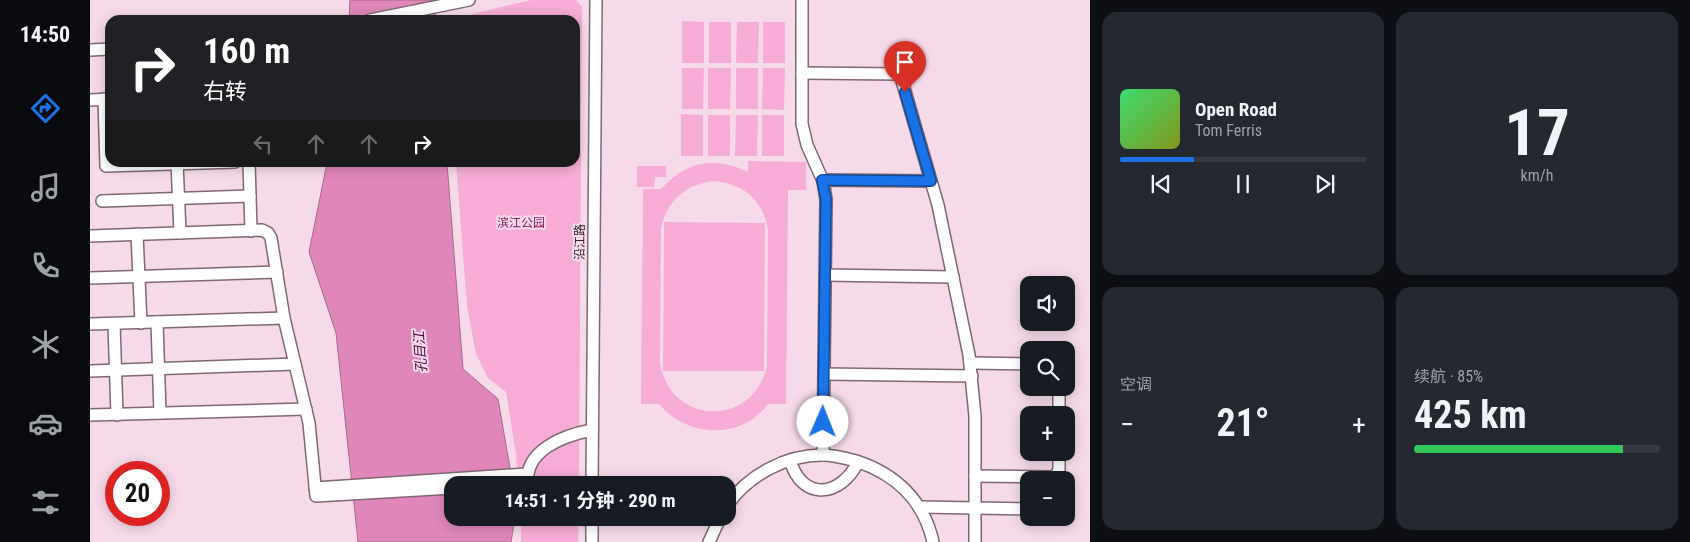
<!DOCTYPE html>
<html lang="zh">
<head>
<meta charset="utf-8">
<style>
  body { margin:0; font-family:"Roboto Condensed","Noto Sans SC",sans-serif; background:#242831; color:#f1f3f6; height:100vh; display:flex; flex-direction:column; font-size:19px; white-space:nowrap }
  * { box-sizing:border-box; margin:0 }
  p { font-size:16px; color:#9ea1a6 }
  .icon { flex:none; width:28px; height:28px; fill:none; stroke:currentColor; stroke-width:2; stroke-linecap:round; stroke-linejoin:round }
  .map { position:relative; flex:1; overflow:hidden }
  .drawer { display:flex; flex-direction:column; gap:12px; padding:12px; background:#0d0f14; width:600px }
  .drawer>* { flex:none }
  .banner { position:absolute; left:15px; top:15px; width:475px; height:152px; border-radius:15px; box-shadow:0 2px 12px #0003; background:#202124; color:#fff; overflow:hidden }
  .fabs { position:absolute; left:930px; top:276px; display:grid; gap:10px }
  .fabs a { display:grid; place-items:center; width:55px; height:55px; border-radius:10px; background:#171b24; box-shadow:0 2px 12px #0003; font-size:25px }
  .speed { position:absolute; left:15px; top:461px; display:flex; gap:10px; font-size:25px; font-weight:700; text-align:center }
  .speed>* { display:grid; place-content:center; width:65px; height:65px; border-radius:50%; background:#171b24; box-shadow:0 2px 12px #0003; line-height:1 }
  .speed .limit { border:8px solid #d22; background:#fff; color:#111 }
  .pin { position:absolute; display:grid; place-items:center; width:42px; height:42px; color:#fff; margin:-51px -21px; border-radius:50% 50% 50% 0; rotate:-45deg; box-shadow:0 0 5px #0007 }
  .pin .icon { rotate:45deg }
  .me { position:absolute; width:55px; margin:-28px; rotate:1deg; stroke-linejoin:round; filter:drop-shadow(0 0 4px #0008) }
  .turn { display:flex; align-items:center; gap:18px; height:105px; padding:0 15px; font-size:22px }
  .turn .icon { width:65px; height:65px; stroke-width:2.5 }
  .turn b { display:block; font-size:35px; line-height:42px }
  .lanes { display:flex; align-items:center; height:48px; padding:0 15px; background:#0003; justify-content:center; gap:25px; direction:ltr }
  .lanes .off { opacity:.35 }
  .big { font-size:38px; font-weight:700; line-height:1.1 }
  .drawer .card { flex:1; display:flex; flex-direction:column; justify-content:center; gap:8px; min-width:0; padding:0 18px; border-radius:15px; background:#242831 }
  .drawer .dial { align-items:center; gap:0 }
  .dial b { font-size:65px; line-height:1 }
  .song { display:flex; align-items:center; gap:15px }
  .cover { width:60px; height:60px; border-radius:8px; background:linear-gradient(135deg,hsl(140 70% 55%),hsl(70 70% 35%)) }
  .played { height:5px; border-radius:2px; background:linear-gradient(90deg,#1a73e8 30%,#363941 30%) }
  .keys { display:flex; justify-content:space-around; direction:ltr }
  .heat { display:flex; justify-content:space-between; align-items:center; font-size:28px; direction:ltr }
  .charge { height:8px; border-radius:4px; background:linear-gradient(90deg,#34c759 85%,#363941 0) }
  .drawer .tiles { flex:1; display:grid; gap:12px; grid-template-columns:repeat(2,1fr) }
  .trip { position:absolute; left:354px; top:476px; width:292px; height:50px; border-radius:15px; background:#171b24; box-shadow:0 2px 12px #0003; font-weight:700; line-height:50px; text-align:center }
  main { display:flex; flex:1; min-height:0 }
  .menu { display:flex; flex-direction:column; width:90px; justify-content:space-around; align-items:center; background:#090b0e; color:#9ea1a6 }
  .menu .icon { width:35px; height:35px }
  .menu .on { color:#1a73e8 }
  .menu b { font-size:22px; color:#f1f3f6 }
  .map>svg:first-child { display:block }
  .green { fill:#f6acd6; fill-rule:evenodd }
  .water { fill:#df87ba; stroke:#a9688e }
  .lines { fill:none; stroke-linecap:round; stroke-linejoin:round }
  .minor-casing { stroke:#7f6673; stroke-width:14 }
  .minor { stroke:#fff; stroke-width:11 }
  .route-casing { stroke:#114b97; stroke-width:12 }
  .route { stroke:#1a73e8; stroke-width:9 }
  .labels { text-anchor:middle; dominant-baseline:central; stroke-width:4; stroke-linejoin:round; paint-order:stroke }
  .park-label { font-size:12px; fill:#80195f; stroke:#f6dae9 }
  .street-label { font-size:12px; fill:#2b2126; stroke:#f6dae9 }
  .water-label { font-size:14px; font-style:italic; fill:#53023b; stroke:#f6dae9 }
</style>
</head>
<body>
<main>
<nav class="menu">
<b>14:50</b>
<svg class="icon on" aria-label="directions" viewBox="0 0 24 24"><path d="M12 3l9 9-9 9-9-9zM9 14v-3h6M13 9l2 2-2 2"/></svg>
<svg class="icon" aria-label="music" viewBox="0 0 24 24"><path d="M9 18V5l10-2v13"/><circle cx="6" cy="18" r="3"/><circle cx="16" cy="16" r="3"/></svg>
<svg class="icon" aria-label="phone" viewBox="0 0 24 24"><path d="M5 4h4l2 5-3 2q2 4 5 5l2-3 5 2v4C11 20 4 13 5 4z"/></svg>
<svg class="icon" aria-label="climate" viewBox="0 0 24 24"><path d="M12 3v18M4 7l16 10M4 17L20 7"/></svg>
<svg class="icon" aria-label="car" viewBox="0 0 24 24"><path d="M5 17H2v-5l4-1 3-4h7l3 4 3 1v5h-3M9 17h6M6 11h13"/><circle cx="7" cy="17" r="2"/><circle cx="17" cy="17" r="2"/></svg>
<svg class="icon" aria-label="filters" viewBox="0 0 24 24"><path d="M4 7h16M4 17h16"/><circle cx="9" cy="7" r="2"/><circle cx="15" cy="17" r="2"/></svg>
</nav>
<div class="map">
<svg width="1000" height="542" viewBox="0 0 1000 542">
  <rect width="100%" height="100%" fill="#f6dae9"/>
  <g class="green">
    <polygon points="441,0 486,0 492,7 489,485 428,485 426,454 416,392 398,378 386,354 377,306 366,163 485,162 485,20 359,20"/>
    <polygon points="592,21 614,22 614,63 592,63"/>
    <rect x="619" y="22" width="22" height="41"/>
    <polygon points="647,22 669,22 668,63 646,63"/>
    <rect x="673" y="22" width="22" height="41"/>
    <polygon points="592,68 614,68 613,109 592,109"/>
    <polygon points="618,68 641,68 640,109 618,109"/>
    <rect x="646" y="68" width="22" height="41"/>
    <polygon points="673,68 695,68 694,110 672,109"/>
    <polygon points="591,114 613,115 613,156 591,156"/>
    <rect x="618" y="115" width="22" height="41"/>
    <polygon points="646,115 668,115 667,156 645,156"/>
    <rect x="672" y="115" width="22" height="41"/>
    <path d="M658 161 716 162V190H698L696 404H678C651 441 596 437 569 404H551L553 189H571C596 161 625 156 658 172ZM624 181C654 184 673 200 678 230L677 365C665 427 582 427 570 364L571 229C577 201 595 184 624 181Z"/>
    <polygon points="547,166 576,166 576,177 565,177 564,187 547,187"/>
    <polygon points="574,222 675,223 674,371 573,371"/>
    <polygon points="431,518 489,518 488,542 431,542"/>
  </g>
  <g class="water">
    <polygon points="260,0 344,0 346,20 259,20"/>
    <polygon points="237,163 357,163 373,369 408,399 423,485 362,485 362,518 425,518 421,542 268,542 246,333 219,252"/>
  </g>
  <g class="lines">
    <defs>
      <g id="minor">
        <polyline points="712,0 712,124 717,145 733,181 736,199 733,455"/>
        <polyline points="280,20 379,0"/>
        <polyline points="0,50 20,49"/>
        <polyline points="712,73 810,74 848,205 879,355 885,416 885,542"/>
        <polyline points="14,99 16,166 145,162"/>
        <polyline points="0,100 20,99"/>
        <polyline points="87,162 90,233"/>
        <polyline points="159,162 161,231"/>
        <polyline points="733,180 841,181"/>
        <polyline points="12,201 160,196"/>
        <polyline points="47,234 51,323"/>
        <polyline points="0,236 172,230 178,233 181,238 194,318 219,423 226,496 362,488"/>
        <polyline points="735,275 863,277"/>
        <polyline points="0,278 187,272"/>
        <polyline points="67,322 70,413"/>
        <polyline points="0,324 194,318"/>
        <polyline points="24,324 27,415"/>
        <polyline points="880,363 939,364"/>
        <polyline points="0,371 205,364"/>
        <polyline points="734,374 882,376"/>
        <polyline points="969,388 969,415"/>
        <polyline points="0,415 216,409"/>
        <path d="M700 460C712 502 751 497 768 462"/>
        <polyline points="885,476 961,477 967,475 969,469 969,452"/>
        <polyline points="404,485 438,483"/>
        <path d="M438 485C433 450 475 435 502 430"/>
        <polyline points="502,485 506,0"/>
        <polyline points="225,488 437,474"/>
        <path d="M638 504C659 475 696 455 732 455 744 455 755 458 766 461 806 474 834 501 843 542"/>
        <polyline points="830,507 939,509"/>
        <polyline points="483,518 502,520"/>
        <polyline points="502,542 502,518"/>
        <polyline points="619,542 630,518"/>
      </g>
    </defs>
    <use href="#minor" class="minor-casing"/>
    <use href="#minor" class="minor"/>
  </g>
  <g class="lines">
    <defs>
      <polyline id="route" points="733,422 736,199 732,180 841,181 815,92"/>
    </defs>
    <use href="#route" class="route-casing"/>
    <use href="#route" class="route"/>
  </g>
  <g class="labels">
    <g class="park-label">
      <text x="431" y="223">滨江公园</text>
    </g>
    <g class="street-label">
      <text transform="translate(490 242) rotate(-90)">沿江路</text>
    </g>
    <g class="water-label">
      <text transform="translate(330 352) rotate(-94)">孔目江</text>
    </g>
  </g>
</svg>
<div class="fabs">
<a><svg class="icon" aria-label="sound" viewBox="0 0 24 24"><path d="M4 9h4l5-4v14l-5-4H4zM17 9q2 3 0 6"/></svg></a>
<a><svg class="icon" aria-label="search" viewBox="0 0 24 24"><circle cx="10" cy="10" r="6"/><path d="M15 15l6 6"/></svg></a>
<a>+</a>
<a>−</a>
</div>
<div class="speed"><div class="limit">20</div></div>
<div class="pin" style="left:815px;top:92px;background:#d93025"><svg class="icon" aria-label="arrive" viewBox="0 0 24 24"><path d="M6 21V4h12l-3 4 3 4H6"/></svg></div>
<svg class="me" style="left:733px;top:422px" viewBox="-20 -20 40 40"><circle r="19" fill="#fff"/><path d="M0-13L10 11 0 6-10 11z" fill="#1a73e8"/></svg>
<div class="trip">14:51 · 1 分钟 · 290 m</div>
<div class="banner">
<div class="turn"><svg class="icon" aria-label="right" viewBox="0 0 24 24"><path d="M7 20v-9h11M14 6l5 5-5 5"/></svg><div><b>160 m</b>右转</div></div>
<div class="lanes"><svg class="icon off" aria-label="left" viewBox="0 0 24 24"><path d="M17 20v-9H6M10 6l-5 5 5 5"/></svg><svg class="icon off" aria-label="ahead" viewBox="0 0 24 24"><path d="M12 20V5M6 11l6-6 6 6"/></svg><svg class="icon off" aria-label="ahead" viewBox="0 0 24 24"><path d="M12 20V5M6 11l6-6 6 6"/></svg><svg class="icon" aria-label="right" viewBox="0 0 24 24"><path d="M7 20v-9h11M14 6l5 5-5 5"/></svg></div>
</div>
</div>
<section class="drawer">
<div class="tiles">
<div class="card">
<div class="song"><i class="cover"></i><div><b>Open Road</b><p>Tom Ferris</p></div></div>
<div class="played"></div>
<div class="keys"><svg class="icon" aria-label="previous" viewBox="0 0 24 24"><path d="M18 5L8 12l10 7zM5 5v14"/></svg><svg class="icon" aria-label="pause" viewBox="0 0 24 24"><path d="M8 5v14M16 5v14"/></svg><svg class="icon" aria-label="next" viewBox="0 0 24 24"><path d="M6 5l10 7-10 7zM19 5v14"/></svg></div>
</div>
<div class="card dial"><b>17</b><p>km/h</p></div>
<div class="card"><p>空调</p>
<div class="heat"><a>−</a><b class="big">21°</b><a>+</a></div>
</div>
<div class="card"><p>续航 · 85%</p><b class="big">425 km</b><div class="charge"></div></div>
</div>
</section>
</main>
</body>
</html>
